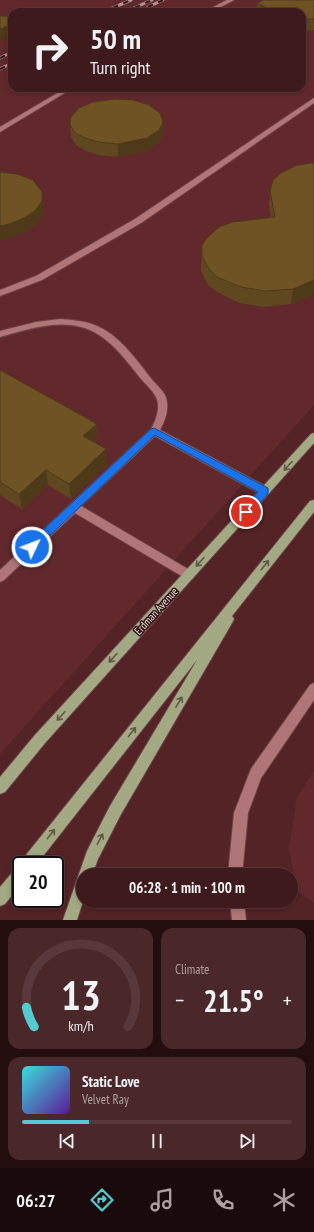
<!DOCTYPE html>
<html lang="en">
<head>
<meta charset="utf-8">
<style>
  body { margin:0; font-family:"PT Sans Narrow",sans-serif; background:#4a2729; color:#f1f3f6; height:100vh; display:flex; flex-direction:column; font-size:15px; white-space:nowrap }
  * { box-sizing:border-box; margin:0 }
  p { font-size:13px; color:#ada1a3 }
  .icon { flex:none; width:22px; height:22px; fill:none; stroke:currentColor; stroke-width:2; stroke-linecap:round; stroke-linejoin:round }
  .map { position:relative; height:920px; overflow:hidden }
  .details { display:flex; flex-direction:column; gap:8px; padding:8px; background:#230e0f; flex:1 }
  .details>* { flex:none }
  .guide { position:absolute; left:8px; top:8px; width:298px; height:84px; border-radius:12px; box-shadow:0 2px 6px #0003,0 0 0 1px #58383b; background:#3f1a1c; color:#f1f3f6; overflow:hidden }
  .speed { position:absolute; left:12px; top:856px; display:flex; gap:8px; font-size:20px; font-weight:700; text-align:center }
  .speed>* { display:grid; place-content:center; width:52px; height:52px; border-radius:50%; background:#3f1a1c; box-shadow:0 2px 6px #0003,0 0 0 1px #58383b; line-height:1 }
  .speed .limit { border:2px solid #111; border-radius:6px; background:#fff; color:#111 }
  .pin { position:absolute; display:grid; place-items:center; width:34px; height:34px; color:#fff; margin:-17px; border:2px solid #fff; border-radius:50%; box-shadow:0 1px 4px #0007 }
  .me { position:absolute; width:44px; margin:-22px; rotate:47deg; stroke-linejoin:round; filter:drop-shadow(0 0 3px #0008) }
  .turn { display:flex; align-items:center; gap:14px; height:84px; padding:0 16px; font-size:18px }
  .turn .icon { width:52px; height:52px; stroke-width:2.5 }
  .turn b { display:block; font-size:28px; line-height:34px }
  .big { font-size:30px; font-weight:800; line-height:1.1 }
  .details .tile { flex:1; display:flex; flex-direction:column; justify-content:center; gap:6px; min-width:0; padding:0 14px; border-radius:12px; background:#4a2729 }
  .details .dial { align-items:center; gap:0 }
  .dial svg { height:104px; overflow:visible; fill:none; stroke:#58383b; stroke-width:7; stroke-linecap:round; text-anchor:middle }
  .dial text { fill:#f1f3f6; stroke:none }
  .song { display:flex; align-items:center; gap:12px }
  .cover { width:48px; height:48px; border-radius:6px; background:linear-gradient(135deg,hsl(180 70% 55%),hsl(270 70% 35%)) }
  .played { height:4px; border-radius:2px; background:linear-gradient(90deg,#52ccd0 25%,#58383b 25%) }
  .keys { display:flex; justify-content:space-around; direction:ltr }
  .heat { display:flex; justify-content:space-between; align-items:center; font-size:22px; direction:ltr }
  .details .tiles { flex:1; display:grid; gap:8px; grid-template-columns:1fr 1fr }
  .tile:last-child { grid-column:span 2 }
  .trip { position:absolute; left:76px; top:868px; width:222px; height:40px; border-radius:20px; background:#3f1a1c; box-shadow:0 2px 6px #0003,0 0 0 1px #58383b; font-weight:800; line-height:40px; text-align:center }
  .tab-bar { display:flex; height:64px; justify-content:space-around; align-items:center; background:#190a0b; color:#ada1a3 }
  .tab-bar .icon { width:28px; height:28px }
  .tab-bar .current { color:#52ccd0 }
  .tab-bar b { font-size:18px; color:#f1f3f6 }
  .map>svg:first-child { display:block }
  .built { fill:#62292d; fill-rule:evenodd }
  .lines { fill:none; stroke-linecap:round; stroke-linejoin:round }
  .minor-casing { stroke:#6e4347; stroke-width:2 }
  .major-casing { stroke:#6e4347; stroke-width:2 }
  .minor { fill:#b07677; fill-rule:evenodd }
  .major { fill:#a3a983; fill-rule:evenodd }
  .rail-casing { stroke:#b99293; stroke-width:3 }
  .rail { stroke:#2b1516; stroke-width:2; stroke-dasharray:5.5; stroke-linecap:butt }
  .wall { fill:#5f471f }
  .shaded-wall { fill:#4e3a19 }
  .building { fill:#6f5324; stroke:#4e3a19 }
  .oneway { stroke:#615847 }
  .route { fill:#1a73e8; stroke:#114b97 }
  .labels { text-anchor:middle; dominant-baseline:central; stroke-width:3; stroke-linejoin:round; paint-order:stroke }
  .street-label { font-size:11px; fill:#fad9d9; stroke:#2b1516 }
</style>
</head>
<body>
<div class="map">
<svg width="314" height="920" viewBox="0 0 314 920">
  <rect width="100%" height="100%" fill="#542326"/>
  <g class="built">
    <path d="M0 0H314V405L0 754ZM12 12H302V88H12Z"/>
    <polygon points="314,771 314,903 296,890 289,848 297,797"/>
  </g>
  <g class="lines">
    <defs>
      <g id="minor">
        <polygon points="227,0 234,0 211,12 204,12"/>
        <polygon points="66,88 73,88 0,132 0,127"/>
        <polygon points="314,98 314,103 141,223 42,280 0,296 0,290 36,276 135,219"/>
        <path d="M60 319C73 320 87 321 99 327 121 337 138 362 153 381 157 385 162 390 165 395 170 407 166 419 160 430L269 488 270 491 269 494H261L155 436 81 506 193 572 195 575 193 578 189 580 185 578 75 513 4 580 0 582V570L151 429C156 420 161 407 156 397 153 391 147 385 142 380 126 360 107 333 81 327 54 320 26 330 0 337V331L36 322Z"/>
        <polygon points="314,683 314,700 261,778 248,813 242,875 228,875 234,813 251,769 310,685"/>
        <polygon points="230,901 244,901 246,920 232,920"/>
      </g>
      <g id="major">
        <polygon points="314,433 314,443 45,743 5,792 0,794 0,777 35,735 311,434"/>
        <polygon points="314,500 314,512 232,616 234,619 232,623 120,816 98,859 92,875 83,875 83,901 77,920 63,920 87,851 110,806 197,660 36,865 21,865 21,884 5,904 0,906 0,887 16,868 20,866 22,860 310,501"/>
      </g>
    </defs>
    <use href="#minor" class="minor-casing"/>
    <use href="#major" class="major-casing"/>
    <use href="#minor" class="minor"/>
    <use href="#major" class="major"/>
    <defs>
      <g id="rail">
        <polyline points="148,7 163,0"/>
        <polyline points="103,12 131,0"/>
        <polyline points="125,12 152,0"/>
        <polyline points="0,58 12,52"/>
        <polyline points="0,69 12,63"/>
      </g>
    </defs>
    <use href="#rail" class="rail-casing"/>
    <use href="#rail" class="rail"/>
  </g>
  <g class="wall">
    <polygon points="314,0 314,30 302,31 302,12 256,12 257,3"/>
    <polygon points="70,125 163,134 158,143 147,151 118,157 99,155 86,151 76,145 71,137"/>
    <polygon points="314,163 314,294 291,304 263,307 239,303 217,292 208,285 201,271 202,245 271,217 269,206 270,191"/>
    <polygon points="0,370 97,424 98,439 94,443 107,464 71,499 48,485 22,509 0,495"/>
  </g>
  <g class="shaded-wall">
    <polygon points="12,24 12,36 0,41 0,29"/>
    <polygon points="163,122 163,134 158,143 147,151 118,157 118,144"/>
    <polygon points="42,192 44,205 43,214 37,224 26,232 11,238 0,240 0,226"/>
    <polygon points="314,280 314,294 313,295 291,304 293,289"/>
    <polygon points="97,424 98,439 84,452 83,436"/>
    <polygon points="106,449 107,464 71,499 69,484"/>
    <polygon points="46,470 48,485 22,509 19,494"/>
  </g>
  <g class="building">
    <polygon points="263,0 314,0 314,19 302,19 302,12 274,12 257,3"/>
    <polygon points="0,16 12,16 12,24 0,29"/>
    <polygon points="115,99 133,100 149,105 160,113 163,122 159,130 147,138 118,144 98,142 85,138 75,133 70,125 71,117 79,108 93,102"/>
    <polygon points="310,163 314,163 314,280 293,289 265,291 241,287 217,277 209,269 202,256 202,245 207,238 219,227 233,222 275,217 270,191 273,180 281,173 295,166"/>
    <polygon points="0,172 17,174 33,180 42,192 42,201 36,210 24,218 9,224 0,226"/>
    <polygon points="0,370 97,424 83,436 106,449 69,484 46,470 19,494 0,482"/>
  </g>
  <defs><path id="oneway-shaft" d="M-6 0H5M1.5-3L5.5 0L1.5 3" fill="none" stroke-width="1.6" stroke-linecap="round" stroke-linejoin="round"/></defs>
  <g class="oneway">
    <use href="#oneway-shaft" transform="translate(288 466) rotate(132)"/>
    <use href="#oneway-shaft" transform="translate(200 562) rotate(132)"/>
    <use href="#oneway-shaft" transform="translate(265 565) rotate(-51)"/>
    <use href="#oneway-shaft" transform="translate(113 658) rotate(132)"/>
    <use href="#oneway-shaft" transform="translate(179 702) rotate(-59)"/>
    <use href="#oneway-shaft" transform="translate(61 716) rotate(132)"/>
    <use href="#oneway-shaft" transform="translate(132 732) rotate(-52)"/>
    <use href="#oneway-shaft" transform="translate(51 834) rotate(-52)"/>
    <use href="#oneway-shaft" transform="translate(100 839) rotate(-62)"/>
  </g>
  <polygon class="route" points="154,428 268,488 268,494 249,515 243,515 241,512 243,509 258,492 155,435 35,550 28,550 27,547 28,544 151,429"/>
  <g class="labels">
    <g class="street-label">
      <text transform="translate(156 611) rotate(-48)">Erdman Avenue</text>
    </g>
  </g>
</svg>
<div class="speed"><div class="limit">20</div></div>
<div class="pin" style="left:246px;top:512px;background:#d93025"><svg class="icon" aria-label="arrive" viewBox="0 0 24 24"><path d="M6 21V4h12l-3 4 3 4H6"/></svg></div>
<svg class="me" style="left:32px;top:547px" viewBox="-20 -20 40 40"><circle r="17" fill="#1a73e8" stroke="#fff" stroke-width="3"/><path d="M0-11L8 9 0 5-8 9z" fill="#fff"/></svg>
<div class="trip">06:28 · 1 min · 100 m</div>
<div class="guide">
<div class="turn"><svg class="icon" aria-label="right" viewBox="0 0 24 24"><path d="M7 20v-9h11M14 6l5 5-5 5"/></svg><div><b>50 m</b>Turn right</div></div>
</div>
</div>
<section class="details">
<div class="tiles">
<div class="tile dial"><svg viewBox="0 0 100 80">
<path d="M14 69A42 42 0 1 1 86 69"/>
<path d="M14 69A42 42 0 0 1 8 54" stroke="#52ccd0"/>
<text x="50" y="56" font-size="32" font-weight="700">13</text>
<text x="50" y="72" font-size="11">km/h</text>
</svg></div>
<div class="tile"><p>Climate</p>
<div class="heat"><a>−</a><b class="big">21.5°</b><a>+</a></div>
</div>
<div class="tile">
<div class="song"><i class="cover"></i><div><b>Static Love</b><p>Velvet Ray</p></div></div>
<div class="played"></div>
<div class="keys"><svg class="icon" aria-label="previous" viewBox="0 0 24 24"><path d="M18 5L8 12l10 7zM5 5v14"/></svg><svg class="icon" aria-label="pause" viewBox="0 0 24 24"><path d="M8 5v14M16 5v14"/></svg><svg class="icon" aria-label="next" viewBox="0 0 24 24"><path d="M6 5l10 7-10 7zM19 5v14"/></svg></div>
</div>
</div>
</section>
<nav class="tab-bar">
<b>06:27</b>
<svg class="icon current" aria-label="directions" viewBox="0 0 24 24"><path d="M12 3l9 9-9 9-9-9zM9 14v-3h6M13 9l2 2-2 2"/></svg>
<svg class="icon" aria-label="music" viewBox="0 0 24 24"><path d="M9 18V5l10-2v13"/><circle cx="6" cy="18" r="3"/><circle cx="16" cy="16" r="3"/></svg>
<svg class="icon" aria-label="phone" viewBox="0 0 24 24"><path d="M5 4h4l2 5-3 2q2 4 5 5l2-3 5 2v4C11 20 4 13 5 4z"/></svg>
<svg class="icon" aria-label="climate" viewBox="0 0 24 24"><path d="M12 3v18M4 7l16 10M4 17L20 7"/></svg>
</nav>
</body>
</html>
